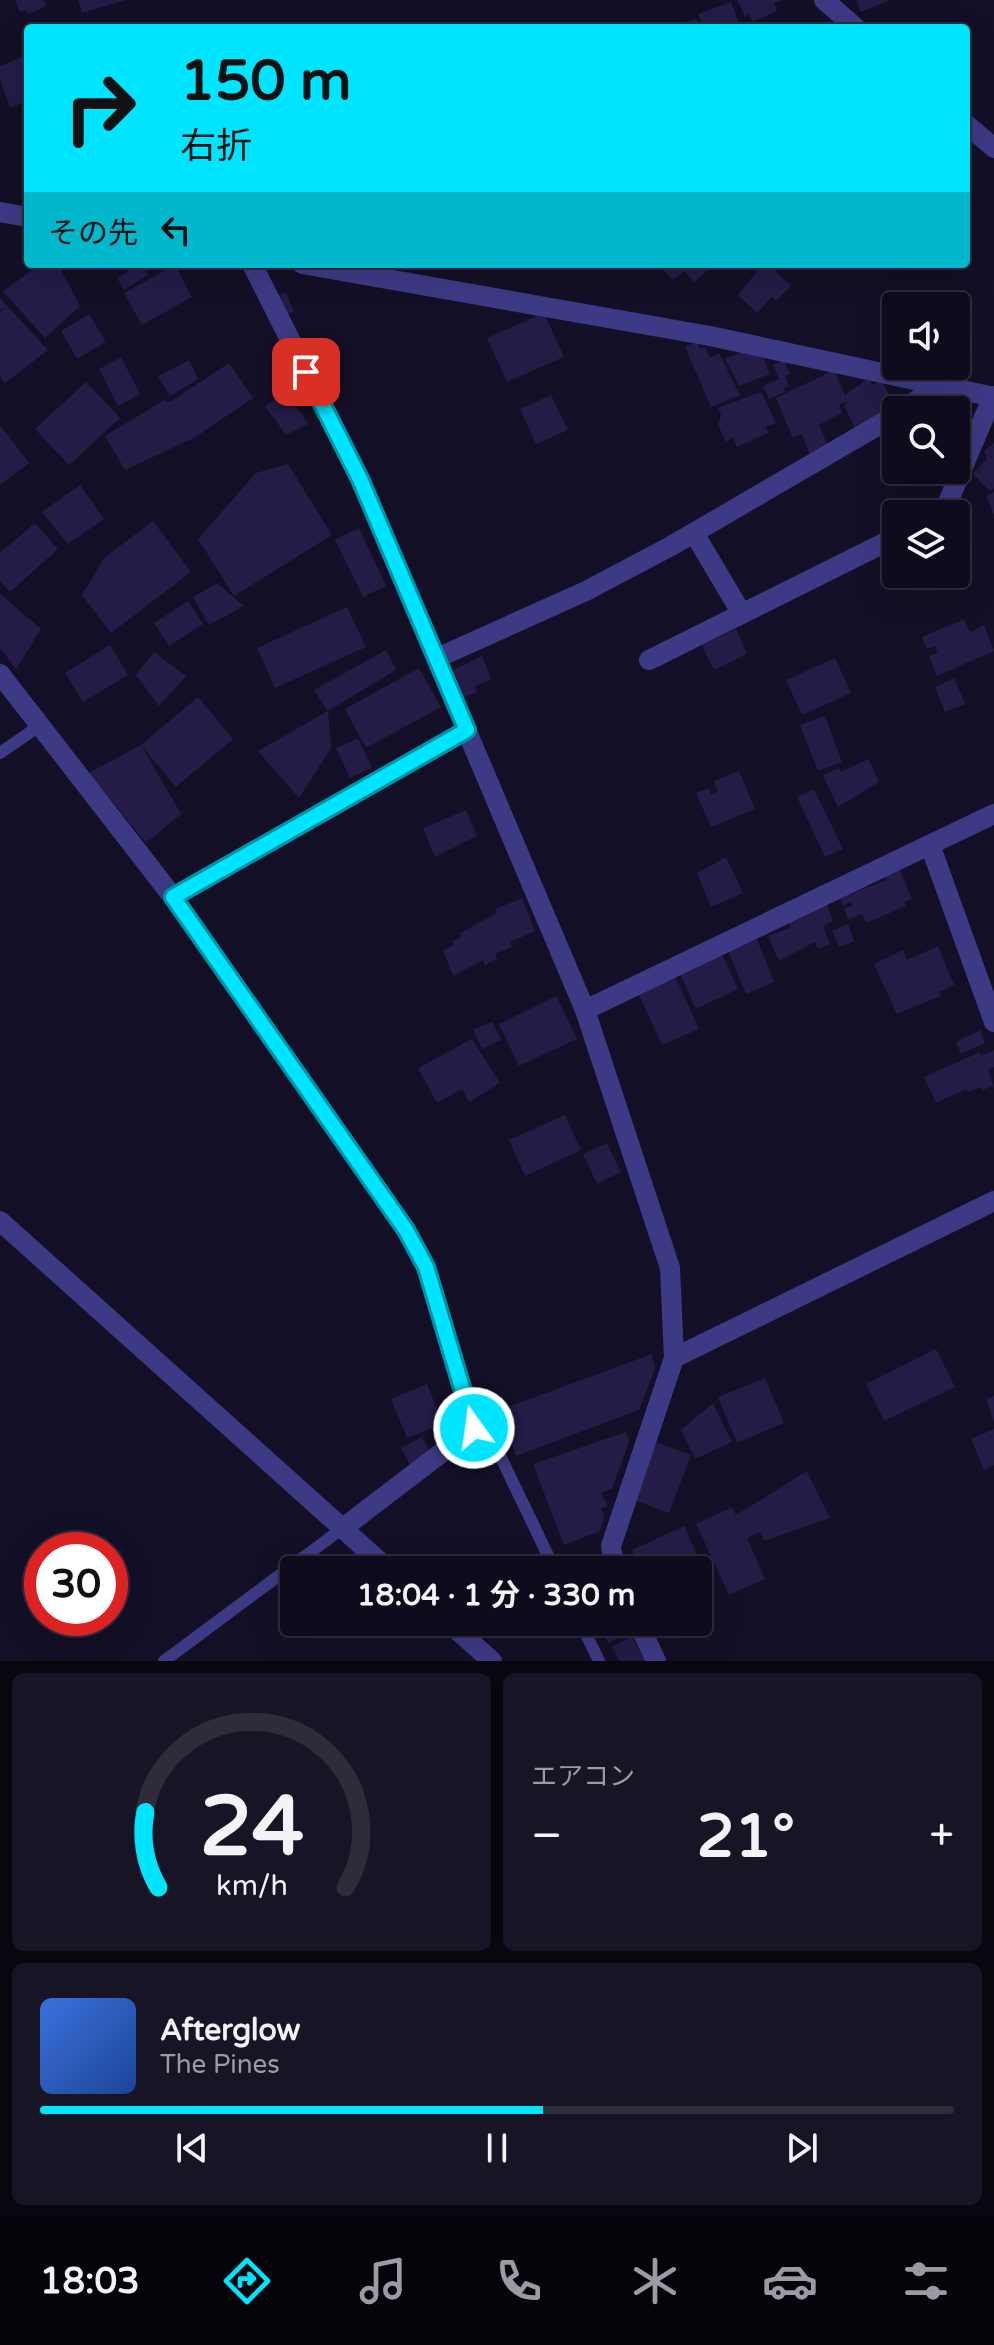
<!DOCTYPE html>
<html lang="ja">
<head>
<meta charset="utf-8">
<style>
  body { margin:0; font-family:"Varela Round","Noto Sans JP",sans-serif; background:#171425; color:#f1f3f6; height:100vh; display:flex; flex-direction:column; font-size:30px; white-space:nowrap }
  * { box-sizing:border-box; margin:0 }
  p { font-size:26px; color:#9b9ba3 }
  .icon { flex:none; width:44px; height:44px; fill:none; stroke:currentColor; stroke-width:2; stroke-linecap:round; stroke-linejoin:round }
  .map { position:relative; height:1661px; overflow:hidden }
  .side { display:flex; flex-direction:column; gap:12px; padding:12px; background:#08060f; flex:1 }
  .side>* { flex:none }
  .guide { position:absolute; left:24px; top:24px; width:946px; height:244px; border-radius:8px; box-shadow:0 8px 32px #0002,0 0 0 2px #2e2b3b; background:#00e5ff; color:#111; overflow:hidden }
  .tools { position:absolute; left:882px; top:292px; display:grid; gap:16px }
  .tools a { display:grid; place-items:center; width:88px; height:88px; border-radius:8px; background:#0e0b1c; box-shadow:0 8px 32px #0002,0 0 0 2px #2e2b3b; font-size:40px }
  .speed { position:absolute; left:24px; top:1532px; display:flex; gap:16px; font-size:40px; font-weight:700; text-align:center }
  .speed>* { display:grid; place-content:center; width:104px; height:104px; border-radius:50%; background:#0e0b1c; box-shadow:0 8px 32px #0002,0 0 0 2px #2e2b3b; line-height:1 }
  .speed .limit { border:12px solid #d22; background:#fff; color:#111 }
  .pin { position:absolute; display:grid; place-items:center; width:68px; height:68px; color:#fff; margin:-34px; border-radius:16px; box-shadow:0 4px 12px #0006 }
  .me { position:absolute; width:88px; margin:-44px; rotate:346deg; stroke-linejoin:round; filter:drop-shadow(0 0 6px #0008) }
  .turn { display:flex; align-items:center; gap:28px; height:168px; padding:0 24px; font-size:36px }
  .turn .icon { width:104px; height:104px; stroke-width:2.5 }
  .turn b { display:block; font-size:56px; line-height:68px }
  .then { display:flex; align-items:center; height:76px; padding:0 24px; background:#0003; gap:16px; font-size:30px }
  .big { font-size:60px; font-weight:700; line-height:1.1 }
  .side .card { flex:1; display:flex; flex-direction:column; justify-content:center; gap:12px; min-width:0; padding:0 28px; border-radius:12px; background:#171425 }
  .side .dial { align-items:center; gap:0 }
  .dial svg { height:208px; overflow:visible; fill:none; stroke:#2e2b3b; stroke-width:7; stroke-linecap:round; text-anchor:middle }
  .dial text { fill:#f1f3f6; stroke:none }
  .song { display:flex; align-items:center; gap:24px }
  .cover { width:96px; height:96px; border-radius:12px; background:linear-gradient(135deg,hsl(220 70% 55%),hsl(220 70% 35%)) }
  .played { height:8px; border-radius:4px; background:linear-gradient(90deg,#00e5ff 55%,#2e2b3b 55%) }
  .keys { display:flex; justify-content:space-around; direction:ltr }
  .heat { display:flex; justify-content:space-between; align-items:center; font-size:44px; direction:ltr }
  .side .tiles { flex:1; display:grid; gap:12px; grid-template-columns:1fr 1fr }
  .card:last-child { grid-column:span 2 }
  .trip { position:absolute; left:280px; top:1556px; width:432px; height:80px; border-radius:8px; background:#0e0b1c; box-shadow:0 8px 32px #0002,0 0 0 2px #2e2b3b; font-weight:700; line-height:80px; text-align:center }
  .dock { display:flex; height:128px; justify-content:space-around; align-items:center; background:#06040b; color:#9b9ba3 }
  .dock .icon { width:56px; height:56px }
  .dock .selected { color:#00e5ff }
  .dock b { font-size:36px; color:#f1f3f6 }
  .map>svg:first-child { display:block }
  .building { fill:#241b47 }
  .lines { fill:none; stroke-linecap:round; stroke-linejoin:round }
  .service { stroke:#3d3a85; stroke-width:12 }
  .minor { stroke:#3d3a85; stroke-width:20 }
  .tertiary { stroke:#3d3a85; stroke-width:20 }
  .route-casing { stroke:#0095a6; stroke-width:20 }
  .route { stroke:#00e5ff; stroke-width:14 }
</style>
</head>
<body>
<div class="map">
<svg width="994" height="1661" viewBox="0 0 994 1661">
  <rect width="100%" height="100%" fill="#130f26"/>
  <g class="building">
    <polygon points="15,0 44,0 47,6 28,14 26,10 20,12"/>
    <polygon points="78,0 126,0 82,13"/>
    <polygon points="737,0 782,0 774,3 777,11 753,22 749,14 745,17"/>
    <polygon points="856,0 890,0 861,12"/>
    <polygon points="731,2 741,28 704,28 698,14"/>
    <polygon points="696,18 700,28 672,28"/>
    <polygon points="28,55 28,101 10,108 0,80 0,66"/>
    <polygon points="41,264 58,264 80,306 45,338 3,291"/>
    <polygon points="141,264 148,275 124,290 117,278"/>
    <polygon points="658,264 715,264 694,282 684,271 673,280"/>
    <polygon points="763,264 768,264 791,286 776,301 772,297 757,313 738,295"/>
    <polygon points="175,265 192,297 142,325 124,293"/>
    <polygon points="286,292 294,311 282,316 274,297"/>
    <polygon points="0,298 48,350 5,383 0,376 0,313 5,307 0,310"/>
    <polygon points="544,313 564,357 507,382 487,338"/>
    <polygon points="89,314 106,342 77,359 61,331"/>
    <polygon points="697,342 700,349 705,347 710,358 719,353 740,395 711,407 688,354 686,346"/>
    <polygon points="760,350 770,374 739,386 725,359 744,351 746,355"/>
    <polygon points="121,357 140,394 118,406 99,369"/>
    <polygon points="189,360 198,379 170,396 158,376"/>
    <polygon points="784,360 790,374 785,376 789,386 783,388 785,392 769,399 763,386 779,379 773,365"/>
    <polygon points="229,363 253,398 194,438 125,470 105,436 164,400 170,402"/>
    <polygon points="834,370 845,395 869,378 872,385 882,381 896,407 855,428 844,406 848,401 839,405 842,413 819,425 829,448 810,455 802,434 793,438 776,398"/>
    <polygon points="86,382 120,418 69,465 35,429"/>
    <polygon points="287,391 308,424 286,435 265,406"/>
    <polygon points="761,392 776,423 766,427 768,433 737,447 733,437 726,442 718,425 721,415 718,408"/>
    <polygon points="551,395 568,430 536,444 520,409"/>
    <polygon points="0,425 29,463 0,485"/>
    <polygon points="994,443 994,489 989,491 973,473 987,459 984,451"/>
    <polygon points="288,464 332,535 234,596 198,539 256,473"/>
    <polygon points="80,485 104,519 68,544 42,512"/>
    <polygon points="994,492 994,515 986,496"/>
    <polygon points="153,521 191,572 111,633 82,595 104,558"/>
    <polygon points="35,523 58,549 10,592 0,581 0,553"/>
    <polygon points="359,528 386,586 363,597 335,540"/>
    <polygon points="217,583 244,606 209,625 193,597"/>
    <polygon points="0,594 41,629 16,669 0,648"/>
    <polygon points="188,601 203,624 169,646 154,623"/>
    <polygon points="347,607 366,647 275,688 257,648"/>
    <polygon points="964,619 970,632 984,625 994,651 937,676 929,656 938,652 935,646 927,649 922,637"/>
    <polygon points="736,629 747,654 714,670 702,645"/>
    <polygon points="110,645 128,675 83,702 65,673"/>
    <polygon points="386,650 396,670 328,711 314,690"/>
    <polygon points="154,652 186,676 159,706 136,675"/>
    <polygon points="482,656 491,679 475,686 477,692 462,698 451,671"/>
    <polygon points="835,658 851,693 802,715 786,680"/>
    <polygon points="419,668 441,707 366,748 345,709"/>
    <polygon points="954,678 965,704 945,712 935,687"/>
    <polygon points="198,697 233,739 176,787 141,745"/>
    <polygon points="328,711 331,748 299,798 258,751"/>
    <polygon points="825,716 842,762 818,771 800,725"/>
    <polygon points="358,738 372,768 350,778 336,748"/>
    <polygon points="141,745 181,814 146,843 89,773"/>
    <polygon points="868,759 879,782 838,807 823,775 839,768 841,772"/>
    <polygon points="739,771 755,809 711,827 696,793 708,788 711,794 718,791 714,781"/>
    <polygon points="814,789 843,849 825,857 797,797"/>
    <polygon points="466,810 477,836 435,857 423,828"/>
    <polygon points="726,857 743,893 711,907 697,873"/>
    <polygon points="899,868 912,899 904,902 906,906 866,923 862,914 848,920 844,908 852,906 850,902 843,906 839,895 849,890 851,894 886,880 884,875"/>
    <polygon points="522,898 535,931 510,942 512,947 495,954 497,959 485,965 483,960 453,976 443,950 454,945 452,941 462,937 460,933 497,913 495,909"/>
    <polygon points="826,903 833,921 823,926 830,944 818,949 815,942 779,961 768,936 791,927 789,922"/>
    <polygon points="848,924 854,941 839,947 832,931"/>
    <polygon points="756,937 774,982 746,994 727,948"/>
    <polygon points="938,946 954,985 939,992 941,996 897,1014 874,964 903,950 907,960"/>
    <polygon points="722,954 738,989 696,1009 680,974"/>
    <polygon points="675,976 699,1029 662,1045 638,993"/>
    <polygon points="556,996 577,1039 519,1066 499,1024"/>
    <polygon points="492,1022 501,1040 482,1049 473,1030"/>
    <polygon points="980,1030 985,1043 961,1054 956,1042"/>
    <polygon points="472,1039 500,1083 469,1102 462,1089 437,1103 418,1068"/>
    <polygon points="994,1050 994,1067 988,1070 994,1086 982,1090 981,1087 968,1092 966,1089 936,1103 924,1077 980,1052 981,1056"/>
    <polygon points="565,1115 581,1150 525,1176 509,1140"/>
    <polygon points="607,1143 621,1172 597,1184 583,1154"/>
    <polygon points="936,1349 955,1387 884,1421 866,1384"/>
    <polygon points="652,1354 655,1369 639,1410 516,1456 500,1410"/>
    <polygon points="765,1378 784,1423 737,1443 718,1397"/>
    <polygon points="427,1384 443,1424 407,1438 391,1399"/>
    <polygon points="994,1396 994,1422 986,1399"/>
    <polygon points="713,1403 732,1442 695,1459 681,1430"/>
    <polygon points="994,1429 994,1465 984,1470 971,1439"/>
    <polygon points="626,1432 629,1441 612,1489 601,1493 608,1506 601,1509 604,1517 600,1531 564,1545 533,1464"/>
    <polygon points="422,1437 431,1454 410,1465 401,1448"/>
    <polygon points="656,1442 691,1455 669,1513 634,1500"/>
    <polygon points="807,1471 830,1518 764,1541 760,1532 747,1538 765,1579 729,1595 696,1524 732,1507 736,1515"/>
    <polygon points="684,1526 700,1561 681,1570 641,1570 632,1550"/>
    <polygon points="598,1622 625,1622 631,1633 608,1643"/>
    <polygon points="632,1636 645,1661 619,1661 612,1647"/>
  </g>
  <g class="lines">
    <g class="service">
      <polyline points="0,753 39,726"/>
      <polyline points="474,1428 493,1441 555,1570"/>
      <polyline points="580,1622 599,1661"/>
      <polyline points="164,1661 343,1528"/>
    </g>
    <g class="minor">
      <polyline points="824,0 856,28"/>
      <polyline points="966,124 994,148"/>
      <polyline points="252,264 360,479 585,1010 670,1268 674,1358 611,1546 615,1570"/>
      <polyline points="903,410 940,384"/>
      <polyline points="943,514 993,396"/>
      <polyline points="694,533 742,614"/>
      <polyline points="437,658 586,591 671,546 896,415"/>
      <polyline points="649,660 896,537"/>
      <polyline points="0,674 173,897 406,1230 426,1267 474,1428 343,1528"/>
      <polyline points="930,845 994,1022"/>
      <polyline points="173,897 467,730"/>
      <polyline points="585,1010 994,814"/>
      <polyline points="674,1358 994,1201"/>
      <polyline points="638,1622 656,1661"/>
    </g>
    <g class="tertiary">
      <polyline points="0,212 28,217"/>
      <polyline points="302,264 710,336 994,397"/>
      <polyline points="0,1221 389,1570"/>
      <polyline points="448,1622 492,1661"/>
    </g>
  </g>
  <g class="lines">
    <defs>
      <polyline id="route" points="306,372 360,479 467,730 173,897 406,1230 426,1267 474,1428"/>
    </defs>
    <use href="#route" class="route-casing"/>
    <use href="#route" class="route"/>
  </g>
</svg>
<div class="tools">
<a><svg class="icon" aria-label="sound" viewBox="0 0 24 24"><path d="M4 9h4l5-4v14l-5-4H4zM17 9q2 3 0 6"/></svg></a>
<a><svg class="icon" aria-label="search" viewBox="0 0 24 24"><circle cx="10" cy="10" r="6"/><path d="M15 15l6 6"/></svg></a>
<a><svg class="icon" aria-label="layers" viewBox="0 0 24 24"><path d="M12 4l9 5-9 5-9-5zM3 14l9 5 9-5"/></svg></a>
</div>
<div class="speed"><div class="limit">30</div></div>
<div class="pin" style="left:306px;top:372px;background:#d93025"><svg class="icon" aria-label="arrive" viewBox="0 0 24 24"><path d="M6 21V4h12l-3 4 3 4H6"/></svg></div>
<svg class="me" style="left:474px;top:1428px" viewBox="-20 -20 40 40"><circle r="17" fill="#00e5ff" stroke="#fff" stroke-width="3"/><path d="M0-11L8 9 0 5-8 9z" fill="#fff"/></svg>
<div class="trip">18:04 · 1 分 · 330 m</div>
<div class="guide">
<div class="turn"><svg class="icon" aria-label="right" viewBox="0 0 24 24"><path d="M7 20v-9h11M14 6l5 5-5 5"/></svg><div><b>150 m</b>右折</div></div>
<div class="then">その先<svg class="icon" aria-label="left" viewBox="0 0 24 24"><path d="M17 20v-9H6M10 6l-5 5 5 5"/></svg></div>
</div>
</div>
<section class="side">
<div class="tiles">
<div class="card dial"><svg viewBox="0 0 100 80">
<path d="M14 69A42 42 0 1 1 86 69"/>
<path d="M14 69A42 42 0 0 1 9 40" stroke="#00e5ff"/>
<text x="50" y="56" font-size="32" font-weight="700">24</text>
<text x="50" y="72" font-size="11">km/h</text>
</svg></div>
<div class="card"><p>エアコン</p>
<div class="heat"><a>−</a><b class="big">21°</b><a>+</a></div>
</div>
<div class="card">
<div class="song"><i class="cover"></i><div><b>Afterglow</b><p>The Pines</p></div></div>
<div class="played"></div>
<div class="keys"><svg class="icon" aria-label="previous" viewBox="0 0 24 24"><path d="M18 5L8 12l10 7zM5 5v14"/></svg><svg class="icon" aria-label="pause" viewBox="0 0 24 24"><path d="M8 5v14M16 5v14"/></svg><svg class="icon" aria-label="next" viewBox="0 0 24 24"><path d="M6 5l10 7-10 7zM19 5v14"/></svg></div>
</div>
</div>
</section>
<nav class="dock">
<b>18:03</b>
<svg class="icon selected" aria-label="directions" viewBox="0 0 24 24"><path d="M12 3l9 9-9 9-9-9zM9 14v-3h6M13 9l2 2-2 2"/></svg>
<svg class="icon" aria-label="music" viewBox="0 0 24 24"><path d="M9 18V5l10-2v13"/><circle cx="6" cy="18" r="3"/><circle cx="16" cy="16" r="3"/></svg>
<svg class="icon" aria-label="phone" viewBox="0 0 24 24"><path d="M5 4h4l2 5-3 2q2 4 5 5l2-3 5 2v4C11 20 4 13 5 4z"/></svg>
<svg class="icon" aria-label="climate" viewBox="0 0 24 24"><path d="M12 3v18M4 7l16 10M4 17L20 7"/></svg>
<svg class="icon" aria-label="car" viewBox="0 0 24 24"><path d="M5 17H2v-5l4-1 3-4h7l3 4 3 1v5h-3M9 17h6M6 11h13"/><circle cx="7" cy="17" r="2"/><circle cx="17" cy="17" r="2"/></svg>
<svg class="icon" aria-label="filters" viewBox="0 0 24 24"><path d="M4 7h16M4 17h16"/><circle cx="9" cy="7" r="2"/><circle cx="15" cy="17" r="2"/></svg>
</nav>
</body>
</html>
